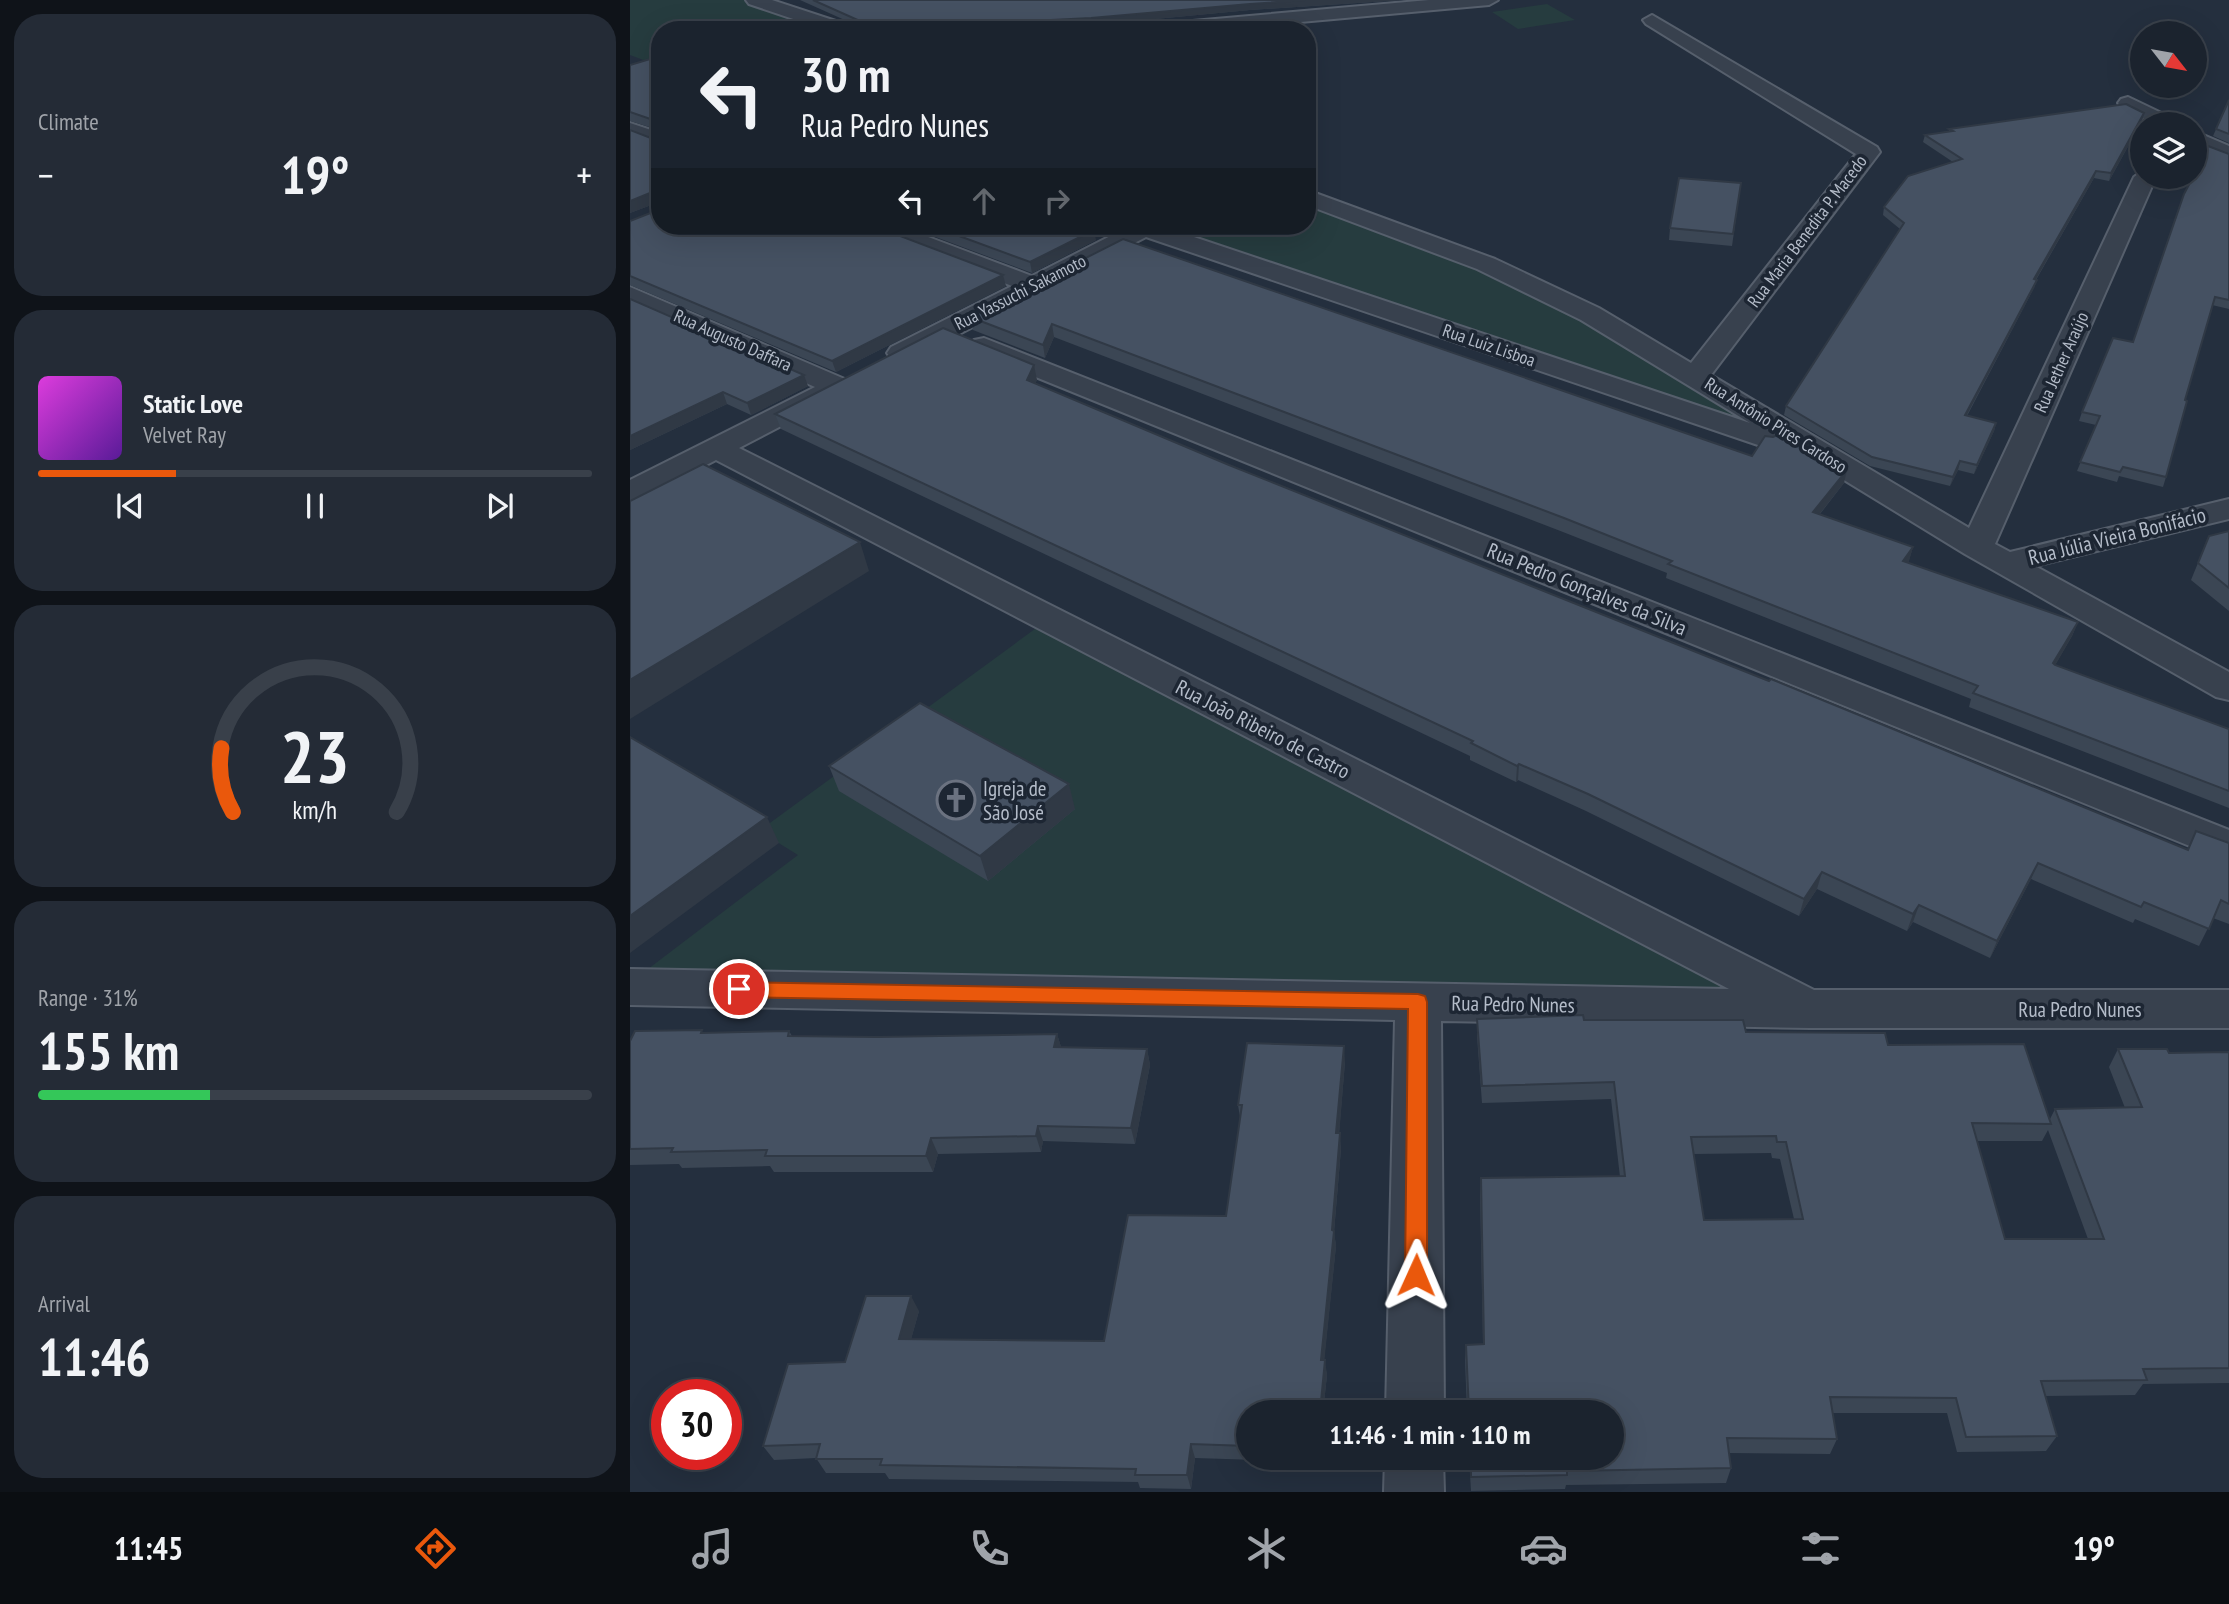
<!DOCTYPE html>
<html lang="en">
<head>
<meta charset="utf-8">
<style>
  body { margin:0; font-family:"PT Sans Narrow",sans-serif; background:#242b36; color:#f1f3f6; height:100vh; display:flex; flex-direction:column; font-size:26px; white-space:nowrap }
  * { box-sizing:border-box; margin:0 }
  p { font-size:23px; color:#a0a4aa }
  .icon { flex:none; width:38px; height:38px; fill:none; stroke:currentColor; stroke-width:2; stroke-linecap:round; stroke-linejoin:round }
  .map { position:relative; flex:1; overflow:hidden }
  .panel { display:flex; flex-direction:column; gap:14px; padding:14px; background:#0f1319; width:630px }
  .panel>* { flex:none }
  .top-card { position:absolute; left:21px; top:21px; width:665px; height:214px; border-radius:28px; box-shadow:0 7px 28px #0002,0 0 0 2px #39404a; background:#1b232e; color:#f1f3f6; overflow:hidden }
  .needle { width:46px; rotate:121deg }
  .fabs { position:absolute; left:1500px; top:21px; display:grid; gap:14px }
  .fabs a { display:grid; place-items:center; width:77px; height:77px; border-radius:50%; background:#1b232e; box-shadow:0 7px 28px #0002,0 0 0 2px #39404a; font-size:35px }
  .speed { position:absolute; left:21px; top:1379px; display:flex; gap:14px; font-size:35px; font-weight:700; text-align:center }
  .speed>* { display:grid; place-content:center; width:91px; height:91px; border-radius:50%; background:#1b232e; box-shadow:0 7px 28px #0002,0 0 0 2px #39404a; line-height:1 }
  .speed .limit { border:10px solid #d22; background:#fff; color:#111 }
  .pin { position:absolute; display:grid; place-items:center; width:60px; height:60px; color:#fff; margin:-30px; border:4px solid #fff; border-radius:50%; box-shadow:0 2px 7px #0007 }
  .me { position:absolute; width:77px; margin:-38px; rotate:1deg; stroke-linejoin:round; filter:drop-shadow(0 0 5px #0008) }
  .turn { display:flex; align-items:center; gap:24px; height:147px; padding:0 35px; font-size:32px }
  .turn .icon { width:91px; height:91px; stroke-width:2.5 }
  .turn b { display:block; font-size:49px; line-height:60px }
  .lanes { display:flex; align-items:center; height:66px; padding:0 35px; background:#0003; justify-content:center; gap:35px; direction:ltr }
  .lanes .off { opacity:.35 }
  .big { font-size:52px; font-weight:700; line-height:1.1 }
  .panel .widget { flex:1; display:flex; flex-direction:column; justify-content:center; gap:10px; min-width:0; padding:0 24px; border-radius:28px; background:#242b36 }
  .panel .dial { align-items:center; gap:0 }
  .dial svg { height:182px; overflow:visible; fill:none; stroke:#39404a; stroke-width:7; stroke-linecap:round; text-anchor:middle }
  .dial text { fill:#f1f3f6; stroke:none }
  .song { display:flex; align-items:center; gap:21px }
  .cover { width:84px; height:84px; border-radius:10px; background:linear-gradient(135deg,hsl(300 70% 55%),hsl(270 70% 35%)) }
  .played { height:7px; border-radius:4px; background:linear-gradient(90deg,#ea580c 25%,#39404a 25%) }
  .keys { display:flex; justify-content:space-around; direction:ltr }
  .heat { display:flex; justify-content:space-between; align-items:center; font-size:38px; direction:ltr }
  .charge { height:10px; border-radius:5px; background:linear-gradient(90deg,#34c759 31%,#39404a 0) }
  .trip { position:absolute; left:606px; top:1400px; width:388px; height:70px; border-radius:35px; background:#1b232e; box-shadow:0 7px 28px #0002,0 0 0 2px #39404a; font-weight:700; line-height:70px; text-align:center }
  .tabs { display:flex; height:112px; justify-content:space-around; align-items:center; background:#0b0e12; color:#a0a4aa }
  .tabs .icon { width:49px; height:49px }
  .tabs .active { color:#ea580c }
  .tabs b { font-size:32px; color:#f1f3f6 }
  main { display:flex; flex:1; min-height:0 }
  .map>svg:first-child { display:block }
  .green { fill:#263c3f }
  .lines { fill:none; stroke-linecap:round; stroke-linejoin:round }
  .minor-casing { stroke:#565f6c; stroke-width:4 }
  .minor { fill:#38414e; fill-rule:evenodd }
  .wall { fill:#3b4654; fill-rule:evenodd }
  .shaded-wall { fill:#303945 }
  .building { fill:#455162; stroke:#303945; stroke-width:2; fill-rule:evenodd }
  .route { fill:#ea580c; stroke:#983908; stroke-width:2 }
  .labels { text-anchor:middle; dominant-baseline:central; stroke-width:7; stroke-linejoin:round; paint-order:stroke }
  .far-street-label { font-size:18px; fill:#b4bcc9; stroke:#1d2633 }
  .street-label { font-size:21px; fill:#b4bcc9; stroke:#1d2633 }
  .poi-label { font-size:21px; fill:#b4bcc9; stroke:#1d2633; text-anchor:start }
</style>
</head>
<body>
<main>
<section class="panel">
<div class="widget"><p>Climate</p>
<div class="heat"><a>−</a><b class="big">19°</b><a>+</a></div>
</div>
<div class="widget">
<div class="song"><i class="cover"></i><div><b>Static Love</b><p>Velvet Ray</p></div></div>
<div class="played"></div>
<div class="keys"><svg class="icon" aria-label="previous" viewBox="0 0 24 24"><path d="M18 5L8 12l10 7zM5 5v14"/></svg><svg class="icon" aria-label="pause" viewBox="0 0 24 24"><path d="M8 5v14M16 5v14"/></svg><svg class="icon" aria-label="next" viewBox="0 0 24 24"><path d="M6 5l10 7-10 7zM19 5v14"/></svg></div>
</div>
<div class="widget dial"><svg viewBox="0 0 100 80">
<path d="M14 69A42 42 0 1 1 86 69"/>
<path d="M14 69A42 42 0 0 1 9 41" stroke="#ea580c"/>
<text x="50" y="56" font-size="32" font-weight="700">23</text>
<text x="50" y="72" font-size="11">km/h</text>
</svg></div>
<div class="widget"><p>Range · 31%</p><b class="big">155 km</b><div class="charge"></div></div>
<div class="widget"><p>Arrival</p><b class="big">11:46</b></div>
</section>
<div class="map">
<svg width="1599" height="1492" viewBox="0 0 1599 1492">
  <rect width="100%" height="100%" fill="#242f3e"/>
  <g class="green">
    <polygon points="0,0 128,0 212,30 30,30 30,56 16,61 0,55"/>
    <polygon points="917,4 945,20 888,29 862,12"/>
    <polygon points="677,196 903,285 1172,450 514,228 677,226"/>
    <polygon points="409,626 1133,996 18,969 168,855 129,831"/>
  </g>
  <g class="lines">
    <defs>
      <g id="minor">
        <polygon points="116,0 142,0 221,26 224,30 196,30 119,4"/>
        <polygon points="799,0 868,0 859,5 582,30 508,30 517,25"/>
        <polygon points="1022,15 1247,147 1250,152 1081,375 1339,528 1504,177 1512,171 1512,177 1526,177 1365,544 1380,552 1599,499 1599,519 1405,566 1599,672 1599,700 1586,697 1335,554 1152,442 1139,448 1128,445 516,237 281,359 271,361 261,359 257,353 261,347 382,286 240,231 236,226 269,226 402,276 500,226 531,226 1120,423 951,320 847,269 677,205 677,190 865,259 969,308 1061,363 1226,154 1016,24 1013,20"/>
        <polygon points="1498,97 1546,120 1549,124 1524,124 1491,107 1488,103 1491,99"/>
        <polygon points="0,123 30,133 30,147 0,136"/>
        <polygon points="1564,131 1599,146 1599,162 1564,146"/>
        <polygon points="0,287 217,380 221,386 217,392 206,394 203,399 109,448 1184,990 1599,990 1599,1028 1180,1028 811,1021 814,1412 756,1412 765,1020 0,1005 0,969 1099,989 86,460 11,499 0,501 0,480 185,387 0,305"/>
        <polygon points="354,338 1599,830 1599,862 344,352 340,346 344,340"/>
        <polygon points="755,1458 813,1458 814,1492 754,1492"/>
      </g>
    </defs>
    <use href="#minor" class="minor-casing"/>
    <use href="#minor" class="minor"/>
  </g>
  <g class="wall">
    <polygon points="170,0 773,0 620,10 462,25 370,30 237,30"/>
    <polygon points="30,56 30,226 376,286 206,372 0,285 0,221 28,210 29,202 0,213 0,130 26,140 29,137 29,130 0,121 0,65"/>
    <polygon points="1599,100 1599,143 1583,136"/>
    <polygon points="1514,113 1512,121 1479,181 1464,178 1406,280 1407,280 1404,288 1337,416 1366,423 1364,431 1344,474 1328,470 1320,486 1240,466 1154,415 1156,406 1270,229 1253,215 1254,207 1323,162 1293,142 1295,135 1319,131 1319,129"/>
    <polygon points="1599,154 1599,309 1582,305 1555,400 1536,477 1533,487 1489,476 1487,482 1447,471 1466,425 1449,421 1452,412 1503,342"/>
    <polygon points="1111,183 1102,246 1039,240 1040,228"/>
    <polygon points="276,226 461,226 457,227 466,240 402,273"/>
    <polygon points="493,239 1122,456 1214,483 1190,514 1283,547 1278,563 1448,622 1442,636 1425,665 1599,729 1599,808 1339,707 1341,699 1036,578 1037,573 933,532 424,337 415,358 343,330 340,317"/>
    <polygon points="0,299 178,386 121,415 97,404 0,450"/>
    <polygon points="407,380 405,383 599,465 1557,850 1566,831 1599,843 1599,924 1583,918 1569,946 1505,919 1503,923 1401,879 1360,958 1283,922 1277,931 1187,889 1169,916 956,811 888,780 886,782 840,760 840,756 151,429 145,414"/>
    <polygon points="1599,531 1599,611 1561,580 1579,536"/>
    <polygon points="199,766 445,809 358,881 209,791"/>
    <path d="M847 1019 954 1020 1116 1032 1258 1045 1420 1119 1425 1109 1495 1108 1479 1067 1488 1049 1539 1053 1599 1052V1383L1513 1384 1505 1395 1415 1396 1427 1436 1416 1451 1327 1452 1317 1413H1202L1207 1439 1200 1454 1099 1453 1101 1468 1096 1483 936 1485 935 1489 841 1491 839 1458H982V1412H837L835 1360 836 1345 853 1344 850 1195 851 1178 990 1177 981 1099 852 1103 847 1036ZM1418 1130 1458 1239H1375L1347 1141H1412ZM1141 1153 1142 1158 1150 1159 1164 1219 1074 1220 1064 1154Z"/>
    <polygon points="159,1031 162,1036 247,1037 427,1034 431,1047 517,1049 520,1065 505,1144 413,1141 411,1152 308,1154 303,1172 144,1172 140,1166 52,1168 49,1164 0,1165 0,1041 74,1033"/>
    <polygon points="715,1062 709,1133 711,1149 704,1232 706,1246 694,1360 697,1375 693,1412 618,1412 618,1458 690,1458 689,1462 565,1458 561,1489 510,1488 508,1482 259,1479 255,1473 196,1473 186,1458 144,1460 133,1446 215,1362 289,1311 281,1339 474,1341 596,1216 610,1117 608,1105"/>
  </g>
  <g class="shaded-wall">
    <polygon points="675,0 773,0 620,10 462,25 461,18 620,4"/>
    <polygon points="1514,113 1512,121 1479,181 1481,173"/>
    <polygon points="1466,171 1464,178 1401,288 1404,279"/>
    <polygon points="25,191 29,202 0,213 0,201"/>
    <polygon points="464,230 466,240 402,273 400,262"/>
    <polygon points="373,275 376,286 206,372 202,361"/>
    <polygon points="1407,280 1404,288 1332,424 1335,415"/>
    <polygon points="422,324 424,337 415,358 413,345"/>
    <polygon points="404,365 407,380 400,395 397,380"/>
    <polygon points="174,375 178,386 121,415 117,403"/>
    <polygon points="93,392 97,404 0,450 0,436"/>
    <polygon points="1366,423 1364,431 1344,474 1347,465"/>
    <polygon points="1330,461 1328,470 1320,486 1323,477"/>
    <polygon points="1217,470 1214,483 1180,526 1183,512"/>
    <polygon points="230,542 239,571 0,719 0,680"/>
    <polygon points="1283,547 1279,561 1269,574 1273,561"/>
    <polygon points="1448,622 1442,636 1418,678 1423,663"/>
    <polygon points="889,764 888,780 886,782 887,766"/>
    <polygon points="439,784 445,809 358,881 350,856"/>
    <polygon points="137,817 149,843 0,953 0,916"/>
    <polygon points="1408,863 1401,879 1360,958 1367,941"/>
    <polygon points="1192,872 1187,889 1169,916 1174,899"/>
    <polygon points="1289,905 1283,922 1277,931 1283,914"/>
    <polygon points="427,1034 432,1050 424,1047"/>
    <polygon points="714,1046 715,1062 708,1149 706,1133"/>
    <polygon points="517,1049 520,1065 505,1144 501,1128"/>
    <polygon points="408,1126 413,1141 411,1152 406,1136"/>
    <polygon points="710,1133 711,1149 704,1232 706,1246 693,1374 691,1360"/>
    <polygon points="301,1138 308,1154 303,1172 296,1156"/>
    <polygon points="281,1296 289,1311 277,1354 269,1339"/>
    <polygon points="695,1360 697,1375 693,1412 690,1412"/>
    <polygon points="561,1444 565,1458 561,1489 557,1475"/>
  </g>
  <g class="building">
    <polygon points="183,0 675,0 620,4 461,18 319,25 319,28 301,30 250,30"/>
    <polygon points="30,56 30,226 244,226 373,275 202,361 0,276 0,221 28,210 29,194 25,191 0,201 0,130 26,140 29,137 29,122 0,112 0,65"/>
    <polygon points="1599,100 1599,134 1586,129"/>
    <polygon points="1496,104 1514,113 1481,173 1466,171 1404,279 1407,280 1335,415 1366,423 1347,465 1330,461 1323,477 1242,457 1156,406 1274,223 1254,207 1278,176 1332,159 1295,135 1323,131 1319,129"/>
    <polygon points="1578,146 1599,154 1599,300 1585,297 1555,400 1557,401 1536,477 1493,467 1490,472 1450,462 1470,416 1452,412 1483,338 1503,342 1554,194 1563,177 1564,177 1564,173"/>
    <polygon points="1049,178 1111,183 1103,234 1040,228"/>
    <polygon points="302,226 452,226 464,230 400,262"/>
    <polygon points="493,239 1122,456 1135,436 1143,437 1154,432 1217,470 1183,512 1283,547 1273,561 1448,622 1423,663 1425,665 1599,729 1599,791 1343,693 1348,686 1038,564 1042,561 934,518 422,324 413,345 340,317"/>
    <polygon points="0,299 174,375 117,403 93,392 0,436"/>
    <polygon points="313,328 404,365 397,380 599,465 1076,656 1139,681 1141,679 1558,850 1566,831 1599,843 1599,904 1591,900 1579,929 1514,902 1511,907 1408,863 1367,941 1289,905 1283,914 1192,872 1174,899 958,794 889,764 887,766 841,743 843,741 145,414"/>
    <polygon points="73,464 230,542 0,680 0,501"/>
    <polygon points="1599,531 1599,588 1568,563 1579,536"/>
    <polygon points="290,703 439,784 350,856 199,766"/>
    <polygon points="0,737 137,817 0,916"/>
    <path d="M953 1015 954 1020H1113L1116 1032 1255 1033 1258 1045 1394 1044 1421 1124 1342 1123 1375 1239H1474L1425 1109 1512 1107 1488 1049H1537L1539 1053 1599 1052V1368L1513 1369 1517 1380 1411 1381 1427 1436 1336 1437 1326 1398 1200 1397 1207 1439 1097 1438 1101 1468 937 1471V1475L841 1477V1458H982V1412H839L836 1345 854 1344 851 1178 995 1176 984 1082 852 1086 847 1019ZM1146 1136 1147 1142H1156L1173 1219 1074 1220 1061 1137Z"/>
    <polygon points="72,1030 71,1033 159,1031 158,1036 247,1037 427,1034 424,1047 517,1049 501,1128 408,1126 406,1136 301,1138 296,1156 135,1156 137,1150 41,1152 43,1148 0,1149 0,1041 5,1031"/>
    <polygon points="617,1043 714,1046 706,1133 710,1133 702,1230 704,1231 691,1360 695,1360 690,1412 618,1412 618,1446 561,1444 557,1475 505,1475 506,1469 250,1465 252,1459 186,1459 190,1444 133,1446 158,1364 215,1362 236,1296 281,1296 269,1339 474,1341 498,1215 596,1216 612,1105 608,1105"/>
  </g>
  <polygon class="route" points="109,982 788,994 795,996 797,1002 797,1275 793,1283 786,1286 778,1283 775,1275 778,1009 109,997 102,994 99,989 102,984"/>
  <defs>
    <symbol id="church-ring" viewBox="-11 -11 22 22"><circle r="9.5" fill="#1d2633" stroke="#6b7280" stroke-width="1.5"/><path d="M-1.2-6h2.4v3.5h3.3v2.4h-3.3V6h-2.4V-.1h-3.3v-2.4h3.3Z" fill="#6b7280"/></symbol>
  </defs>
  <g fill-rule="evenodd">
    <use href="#church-ring" x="304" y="778" width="44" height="44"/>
  </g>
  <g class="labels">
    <g class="far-street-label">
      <text transform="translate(1177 231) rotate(-53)">Rua Maria Benedita P. Macedo</text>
      <text transform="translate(390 292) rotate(-27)">Rua Yassuchi Sakamoto</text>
      <text transform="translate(103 340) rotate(24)">Rua Augusto Daffara</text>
      <text transform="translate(859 345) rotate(19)">Rua Luiz Lisboa</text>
      <text transform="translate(1431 362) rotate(-66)">Rua Jether Araújo</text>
      <text transform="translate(1146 425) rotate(32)">Rua Antônio Pires Cardoso</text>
    </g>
    <g class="street-label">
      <text transform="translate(1487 536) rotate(-14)">Rua Júlia Vieira Bonifácio</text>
      <text transform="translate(957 589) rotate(22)">Rua Pedro Gonçalves da Silva</text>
      <text transform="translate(633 729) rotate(27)">Rua João Ribeiro de Castro</text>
      <text transform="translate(883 1004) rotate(1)">Rua Pedro Nunes</text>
      <text x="1450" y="1009">Rua Pedro Nunes</text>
    </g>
    <g class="poi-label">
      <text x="353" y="788">Igreja de<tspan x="353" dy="24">São José</tspan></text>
    </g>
  </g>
</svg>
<div class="fabs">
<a><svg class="needle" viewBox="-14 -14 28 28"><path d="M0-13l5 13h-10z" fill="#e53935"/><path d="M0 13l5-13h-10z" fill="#a0a4aa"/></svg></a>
<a><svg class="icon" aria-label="layers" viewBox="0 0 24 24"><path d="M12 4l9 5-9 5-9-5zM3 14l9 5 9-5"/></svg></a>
</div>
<div class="speed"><div class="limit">30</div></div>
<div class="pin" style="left:109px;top:989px;background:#d93025"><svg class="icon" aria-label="arrive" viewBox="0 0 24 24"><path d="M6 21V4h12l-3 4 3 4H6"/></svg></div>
<svg class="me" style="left:786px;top:1275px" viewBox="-20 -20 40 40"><path d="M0-17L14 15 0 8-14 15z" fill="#ea580c" stroke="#fff" stroke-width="4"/></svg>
<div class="trip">11:46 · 1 min · 110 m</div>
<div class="top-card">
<div class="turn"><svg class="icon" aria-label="left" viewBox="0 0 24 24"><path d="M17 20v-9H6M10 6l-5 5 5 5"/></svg><div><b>30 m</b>Rua Pedro Nunes</div></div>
<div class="lanes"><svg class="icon" aria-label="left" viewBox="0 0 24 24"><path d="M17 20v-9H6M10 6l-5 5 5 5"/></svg><svg class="icon off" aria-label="ahead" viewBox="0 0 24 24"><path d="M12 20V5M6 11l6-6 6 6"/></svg><svg class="icon off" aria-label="right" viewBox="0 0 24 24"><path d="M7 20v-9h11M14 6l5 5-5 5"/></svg></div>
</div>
</div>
</main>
<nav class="tabs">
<b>11:45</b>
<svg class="icon active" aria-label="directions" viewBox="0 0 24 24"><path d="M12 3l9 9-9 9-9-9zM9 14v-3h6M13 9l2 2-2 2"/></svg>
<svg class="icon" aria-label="music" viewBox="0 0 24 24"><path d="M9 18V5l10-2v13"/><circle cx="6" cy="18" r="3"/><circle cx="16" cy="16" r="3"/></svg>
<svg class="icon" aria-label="phone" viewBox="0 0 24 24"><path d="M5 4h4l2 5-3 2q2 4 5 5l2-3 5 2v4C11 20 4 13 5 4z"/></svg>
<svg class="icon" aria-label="climate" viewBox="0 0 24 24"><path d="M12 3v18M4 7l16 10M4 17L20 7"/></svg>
<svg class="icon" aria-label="car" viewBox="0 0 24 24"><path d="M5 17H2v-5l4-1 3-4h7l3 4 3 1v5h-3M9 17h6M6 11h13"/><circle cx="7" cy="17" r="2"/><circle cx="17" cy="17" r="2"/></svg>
<svg class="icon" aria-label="filters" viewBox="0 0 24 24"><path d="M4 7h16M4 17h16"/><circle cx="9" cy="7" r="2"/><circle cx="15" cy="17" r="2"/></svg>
<b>19°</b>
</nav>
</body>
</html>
